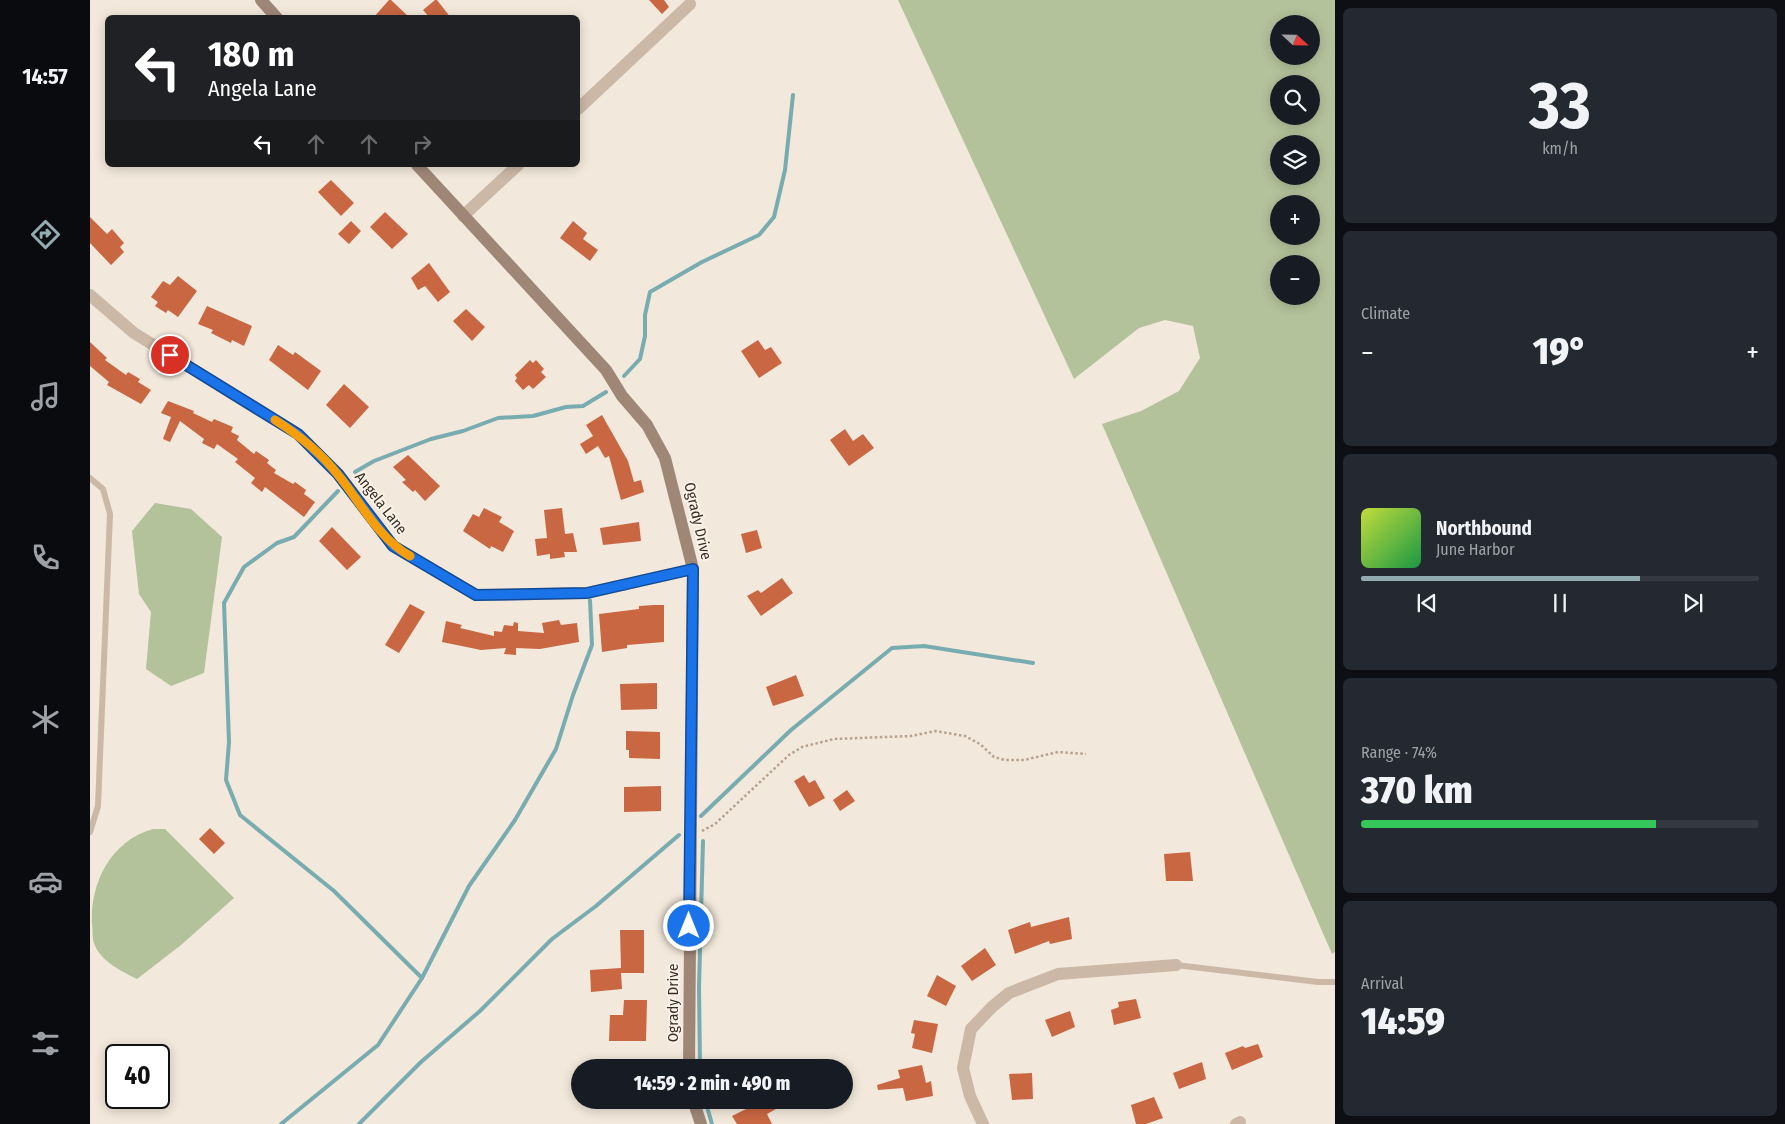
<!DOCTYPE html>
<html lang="en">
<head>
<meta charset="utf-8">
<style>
  body { margin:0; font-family:"Fira Sans Condensed",sans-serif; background:#242831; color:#f1f3f6; height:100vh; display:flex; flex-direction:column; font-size:19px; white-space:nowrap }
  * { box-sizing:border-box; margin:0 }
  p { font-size:16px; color:#9ea1a6 }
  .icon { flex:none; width:28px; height:28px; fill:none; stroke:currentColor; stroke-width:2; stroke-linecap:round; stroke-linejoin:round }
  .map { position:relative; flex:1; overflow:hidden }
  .panel { display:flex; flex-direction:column; gap:8px; padding:8px; background:#0d0f14; width:450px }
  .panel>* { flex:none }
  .hud { position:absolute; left:15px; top:15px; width:475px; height:152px; border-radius:8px; box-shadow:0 2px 12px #0003; background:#202124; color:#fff; overflow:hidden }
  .needle { width:32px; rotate:112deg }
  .tools { position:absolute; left:1180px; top:15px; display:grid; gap:10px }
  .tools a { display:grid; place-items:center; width:50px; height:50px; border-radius:50%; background:#171b24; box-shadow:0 2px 12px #0003; font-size:25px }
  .speed { position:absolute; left:15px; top:1044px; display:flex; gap:10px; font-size:25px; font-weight:700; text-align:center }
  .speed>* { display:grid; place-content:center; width:65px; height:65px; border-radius:50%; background:#171b24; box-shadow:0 2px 12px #0003; line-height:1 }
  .speed .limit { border:2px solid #111; border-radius:8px; background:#fff; color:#111 }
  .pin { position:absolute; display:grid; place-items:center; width:42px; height:42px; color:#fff; margin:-21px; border:2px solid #fff; border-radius:50%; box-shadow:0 1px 5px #0007 }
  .me { position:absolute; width:55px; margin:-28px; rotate:0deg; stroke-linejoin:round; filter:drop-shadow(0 0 4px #0008) }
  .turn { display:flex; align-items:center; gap:18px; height:105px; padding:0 20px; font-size:22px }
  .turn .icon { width:65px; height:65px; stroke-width:2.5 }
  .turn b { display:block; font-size:35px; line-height:42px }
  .lanes { display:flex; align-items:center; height:48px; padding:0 20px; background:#0003; justify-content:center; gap:25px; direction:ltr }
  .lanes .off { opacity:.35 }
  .big { font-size:38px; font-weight:800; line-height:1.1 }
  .panel .tile { flex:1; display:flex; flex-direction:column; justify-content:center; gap:8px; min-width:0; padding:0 18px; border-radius:8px; background:#242831 }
  .panel .dial { align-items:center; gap:0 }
  .dial b { font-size:65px; line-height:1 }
  .song { display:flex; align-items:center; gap:15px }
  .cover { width:60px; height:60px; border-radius:8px; background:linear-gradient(135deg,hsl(70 70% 55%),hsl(140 70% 35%)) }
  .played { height:5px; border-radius:2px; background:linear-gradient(90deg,#91abb0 70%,#363941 70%) }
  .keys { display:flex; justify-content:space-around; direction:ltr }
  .heat { display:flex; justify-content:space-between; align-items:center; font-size:28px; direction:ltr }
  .charge { height:8px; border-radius:4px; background:linear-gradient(90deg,#34c759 74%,#363941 0) }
  .trip { position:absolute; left:481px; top:1059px; width:282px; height:50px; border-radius:25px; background:#171b24; box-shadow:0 2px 12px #0003; font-weight:800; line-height:50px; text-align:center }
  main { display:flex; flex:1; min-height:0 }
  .tab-bar { display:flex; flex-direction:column; width:90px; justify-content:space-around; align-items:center; background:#090b0e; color:#9ea1a6 }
  .tab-bar .icon { width:35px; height:35px }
  .tab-bar .active { color:#91abb0 }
  .tab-bar b { font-size:22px; color:#f1f3f6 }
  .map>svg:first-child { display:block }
  .green { fill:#b3c29b; fill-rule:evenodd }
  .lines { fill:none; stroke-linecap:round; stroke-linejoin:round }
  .stream { stroke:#79acb0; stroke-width:4 }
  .building { fill:#c96743 }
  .path { stroke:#b7a291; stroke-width:2.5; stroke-dasharray:2.5 2.5; stroke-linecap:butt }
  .lane { stroke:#cbb8a7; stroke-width:6 }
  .street { stroke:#cbb8a7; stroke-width:12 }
  .secondary { stroke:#9f8778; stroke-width:12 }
  .route-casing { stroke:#114b97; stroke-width:12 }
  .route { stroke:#1a73e8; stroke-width:9 }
  .slow { stroke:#f59e0b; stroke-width:9 }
  .labels { text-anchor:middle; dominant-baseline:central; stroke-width:4; stroke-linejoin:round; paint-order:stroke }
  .street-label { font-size:15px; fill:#372d27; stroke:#faf2e7 }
</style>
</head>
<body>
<main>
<nav class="tab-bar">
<b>14:57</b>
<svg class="icon active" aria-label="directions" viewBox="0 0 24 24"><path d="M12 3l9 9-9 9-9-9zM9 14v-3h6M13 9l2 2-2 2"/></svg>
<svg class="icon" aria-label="music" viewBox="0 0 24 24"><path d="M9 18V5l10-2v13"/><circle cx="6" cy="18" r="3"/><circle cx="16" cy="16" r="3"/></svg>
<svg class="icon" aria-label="phone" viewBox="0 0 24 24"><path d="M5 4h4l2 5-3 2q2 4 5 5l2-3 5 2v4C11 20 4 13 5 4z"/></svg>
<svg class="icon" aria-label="climate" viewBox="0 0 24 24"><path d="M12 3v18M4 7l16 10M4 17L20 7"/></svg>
<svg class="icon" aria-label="car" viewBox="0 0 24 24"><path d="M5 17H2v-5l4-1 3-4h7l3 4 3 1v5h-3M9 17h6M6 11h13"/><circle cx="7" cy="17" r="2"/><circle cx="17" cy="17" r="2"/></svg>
<svg class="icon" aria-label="filters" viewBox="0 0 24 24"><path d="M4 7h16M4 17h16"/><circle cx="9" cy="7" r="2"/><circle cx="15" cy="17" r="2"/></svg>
</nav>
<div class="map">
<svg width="1245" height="1124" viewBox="0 0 1245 1124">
  <rect width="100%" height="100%" fill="#f2e8db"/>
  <g class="green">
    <path d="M808 0H1245V952L1242 954 1012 424 1051 411 1089 391 1110 358 1103 326 1075 320 1049 328 984 379ZM1189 24H1221V56H1189ZM1189 84H1221V116H1189ZM1189 144H1221V176H1189ZM1189 204H1221V236H1189ZM1189 264H1221V296H1189Z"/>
    <polygon points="65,503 101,509 132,537 114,673 81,686 56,669 61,612 49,594 42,531"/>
    <path d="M63 829H75L144 898 91 945 47 979C31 971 10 961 4 943 2 937 3 929 2 924 0 882 21 841 63 829Z"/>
  </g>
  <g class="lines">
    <g class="stream">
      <polyline points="534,376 550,359 555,336 555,315 560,292 612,262 669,235 684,217 695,170 703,95"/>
      <polyline points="265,472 284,461 341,439 373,431 408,418 443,416 476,407 493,406 516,392"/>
      <polyline points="611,816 701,730 802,648 834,646 943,663"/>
      <polyline points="332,978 379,886 425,820 466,749 483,695 502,645 500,600"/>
      <polyline points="610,1068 609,987 613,841"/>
      <polyline points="615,1100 622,1124"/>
      <polyline points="191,1124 288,1045 332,978 244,891 150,815 136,780 139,742 134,603 154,567 187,543 204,537 248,491"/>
      <polyline points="269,1124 331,1062 390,1011 462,939 506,906 589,835"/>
    </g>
  </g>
  <g class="building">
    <polygon points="299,0 301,0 320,18 283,18"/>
    <polygon points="345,0 347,0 361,18 340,18 333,10"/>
    <polygon points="559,0 574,0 579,7 572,14"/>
    <polygon points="241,180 264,203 251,216 228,192"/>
    <polygon points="295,212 318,234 302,249 280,227"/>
    <polygon points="0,217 17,234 22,229 34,243 30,247 34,252 21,265 0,243"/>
    <polygon points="261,221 271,231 259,244 248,234"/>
    <polygon points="483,221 497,233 493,239 508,250 500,261 470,238"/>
    <polygon points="339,263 360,292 348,302 335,286 328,290 321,278"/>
    <polygon points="88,276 107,291 88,317 78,310 76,313 65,306 68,302 61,297 73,281 80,285"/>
    <polygon points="117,306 162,326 154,346 142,340 141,343 121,333 123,330 108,324"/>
    <polygon points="376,309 395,327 382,341 363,321"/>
    <polygon points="668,340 675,350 681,347 692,363 669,378 651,351"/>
    <polygon points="0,342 17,358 15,360 36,375 38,372 50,379 48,382 61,390 51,404 17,385 19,382 0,366"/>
    <polygon points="188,345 203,355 205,352 231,371 218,390 179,360"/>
    <polygon points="440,360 443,363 446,360 454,369 451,372 456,377 443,389 439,385 433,390 425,381 427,378 425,375"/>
    <polygon points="254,384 279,407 260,428 236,405"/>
    <polygon points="78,401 104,411 103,413 122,422 124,419 143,427 141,432 149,436 147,440 164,454 166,451 179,460 177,463 186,470 184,473 203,484 205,482 216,490 214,494 225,502 214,517 175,487 172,492 161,483 165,478 145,462 148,459 127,444 124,449 112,443 114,439 90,421 80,442 73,439 81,417 71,413"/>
    <polygon points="512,415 538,461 544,482 551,480 554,492 531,500 519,456 515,458 508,446 496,454 490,444 503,436 496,425"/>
    <polygon points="755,429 763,441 773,434 784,448 759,466 740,440"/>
    <polygon points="318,455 350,486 335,501 325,490 323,492 312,482 316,480 303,467"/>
    <polygon points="394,508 412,517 409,522 424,531 413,552 401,546 400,549 373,531 383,514 389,517"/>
    <polygon points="472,508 475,534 483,533 487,552 474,552 475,557 460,559 460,554 447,556 445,539 457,538 454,510"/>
    <polygon points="549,522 551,541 513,545 510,528"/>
    <polygon points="242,527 271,557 257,570 229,541"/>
    <polygon points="667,530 672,548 656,553 651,534"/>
    <polygon points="692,578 703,593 671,616 657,596 668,590 671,593"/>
    <polygon points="320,604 335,612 309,653 295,645"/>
    <polygon points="564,605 574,605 574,642 537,645 537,648 512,652 509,614 549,609 549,606"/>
    <polygon points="469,620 471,625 487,623 489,642 450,649 426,648 426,655 414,654 416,648 391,650 352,642 356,621 372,625 370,628 404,636 404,631 412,632 414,625 423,626 424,622 428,623 428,631 454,633 452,623"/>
    <polygon points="706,675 714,696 683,706 676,687"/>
    <polygon points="567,683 567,709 531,710 530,684"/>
    <polygon points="536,731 570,732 570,759 539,758 539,750 536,750"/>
    <polygon points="714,775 719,783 725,780 735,798 719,807 704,781"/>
    <polygon points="571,786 571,811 534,812 534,787"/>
    <polygon points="757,790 765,801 750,811 743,800"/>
    <polygon points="120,828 135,843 124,854 109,839"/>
    <polygon points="1100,852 1103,881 1076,881 1074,854"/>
    <polygon points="979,917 982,939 960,944 959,941 925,954 918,930 940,922 941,927"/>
    <polygon points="530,930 554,930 554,973 531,973 532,989 501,992 500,970 531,968"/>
    <polygon points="895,948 906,965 882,981 871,966"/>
    <polygon points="847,975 866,986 856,1006 837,996"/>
    <polygon points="1046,999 1051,1018 1024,1025 1021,1010 1029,1007 1028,1002"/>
    <polygon points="534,1000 557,1000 556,1041 519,1041 520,1015 533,1015"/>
    <polygon points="980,1011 985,1027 962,1037 955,1020"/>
    <polygon points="824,1020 848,1024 842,1053 822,1048 825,1034 821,1033"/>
    <polygon points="1168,1044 1173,1057 1142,1070 1135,1053 1153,1046 1155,1048"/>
    <polygon points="1112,1062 1116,1079 1089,1089 1083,1073"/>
    <polygon points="832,1065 836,1083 841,1081 843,1096 816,1101 813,1088 788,1090 787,1085 810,1078 808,1070"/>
    <polygon points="942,1073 943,1099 922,1100 919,1074"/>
    <polygon points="1064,1097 1073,1118 1056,1124 1046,1124 1041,1105"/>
    <polygon points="674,1100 685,1100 688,1108 677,1114 682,1124 647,1124 642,1116"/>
  </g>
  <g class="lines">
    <polyline class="path" points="612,831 625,824 699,755 712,747 744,739 821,736 845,731 875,736 890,744 904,757 915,760 934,760 968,752 996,754"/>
    <g class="lane">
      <polyline points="0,478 13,489 20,514 8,806 0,832"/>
      <polyline points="1086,965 1228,982 1245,982"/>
    </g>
    <g class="street">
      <polyline points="488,109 600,4"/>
      <polyline points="373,216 428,165"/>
      <polyline points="0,295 44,333 208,434 248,474 303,546 386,595 497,593 603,569"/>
      <polyline points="893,1124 880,1096 873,1068 881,1029 902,1007 919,993 968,974 1086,965"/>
      <polyline points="1146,1124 1150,1122"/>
    </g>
    <g class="secondary">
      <polyline points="171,0 187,18"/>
      <polyline points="327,165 516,370 532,396 557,425 575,458 603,569 599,1068"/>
      <polyline points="603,1100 611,1124"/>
    </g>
  </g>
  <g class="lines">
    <defs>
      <polyline id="route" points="80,355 208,434 248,474 303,546 386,595 497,593 603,569 599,926"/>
    </defs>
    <use href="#route" class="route-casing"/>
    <use href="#route" class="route"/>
    <path class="slow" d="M185 420C209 435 231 453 249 476 271 503 289 539 320 556"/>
  </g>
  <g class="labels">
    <g class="street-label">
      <text transform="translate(291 503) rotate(52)">Angela Lane</text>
      <text transform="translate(608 521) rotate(77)">Ogrady Drive</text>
      <text transform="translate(583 1003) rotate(-90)">Ogrady Drive</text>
    </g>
  </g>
</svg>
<div class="tools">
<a><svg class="needle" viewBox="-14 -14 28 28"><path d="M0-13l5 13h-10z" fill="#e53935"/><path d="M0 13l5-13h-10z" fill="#9ea1a6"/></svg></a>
<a><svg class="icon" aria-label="search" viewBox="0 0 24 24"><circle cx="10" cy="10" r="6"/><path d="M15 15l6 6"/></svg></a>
<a><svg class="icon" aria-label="layers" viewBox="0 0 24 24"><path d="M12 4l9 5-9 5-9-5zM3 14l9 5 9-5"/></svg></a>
<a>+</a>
<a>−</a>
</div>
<div class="speed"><div class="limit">40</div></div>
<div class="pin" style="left:80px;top:355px;background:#d93025"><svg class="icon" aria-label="arrive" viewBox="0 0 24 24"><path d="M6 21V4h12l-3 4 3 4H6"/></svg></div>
<svg class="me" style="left:599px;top:926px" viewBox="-20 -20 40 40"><circle r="17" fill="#1a73e8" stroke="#fff" stroke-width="3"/><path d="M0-11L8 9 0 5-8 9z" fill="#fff"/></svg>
<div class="trip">14:59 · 2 min · 490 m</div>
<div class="hud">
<div class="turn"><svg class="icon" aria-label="left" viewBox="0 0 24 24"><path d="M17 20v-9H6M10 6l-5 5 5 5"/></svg><div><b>180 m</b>Angela Lane</div></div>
<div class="lanes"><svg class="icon" aria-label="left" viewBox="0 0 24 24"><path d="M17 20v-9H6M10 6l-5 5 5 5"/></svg><svg class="icon off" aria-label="ahead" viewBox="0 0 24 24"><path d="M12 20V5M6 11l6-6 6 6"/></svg><svg class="icon off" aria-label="ahead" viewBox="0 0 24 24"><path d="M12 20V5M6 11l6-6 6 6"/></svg><svg class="icon off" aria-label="right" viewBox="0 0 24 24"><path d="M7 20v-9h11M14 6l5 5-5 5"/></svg></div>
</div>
</div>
<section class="panel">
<div class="tile dial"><b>33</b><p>km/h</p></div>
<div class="tile"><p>Climate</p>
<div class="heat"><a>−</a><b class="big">19°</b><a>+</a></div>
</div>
<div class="tile">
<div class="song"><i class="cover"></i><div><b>Northbound</b><p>June Harbor</p></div></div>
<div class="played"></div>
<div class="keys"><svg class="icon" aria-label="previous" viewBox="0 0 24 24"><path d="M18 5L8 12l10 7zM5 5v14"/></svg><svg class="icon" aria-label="pause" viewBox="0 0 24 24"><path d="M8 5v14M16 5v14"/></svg><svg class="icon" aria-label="next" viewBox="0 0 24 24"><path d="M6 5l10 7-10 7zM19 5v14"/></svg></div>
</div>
<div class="tile"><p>Range · 74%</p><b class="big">370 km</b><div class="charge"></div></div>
<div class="tile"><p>Arrival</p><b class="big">14:59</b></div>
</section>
</main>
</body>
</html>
